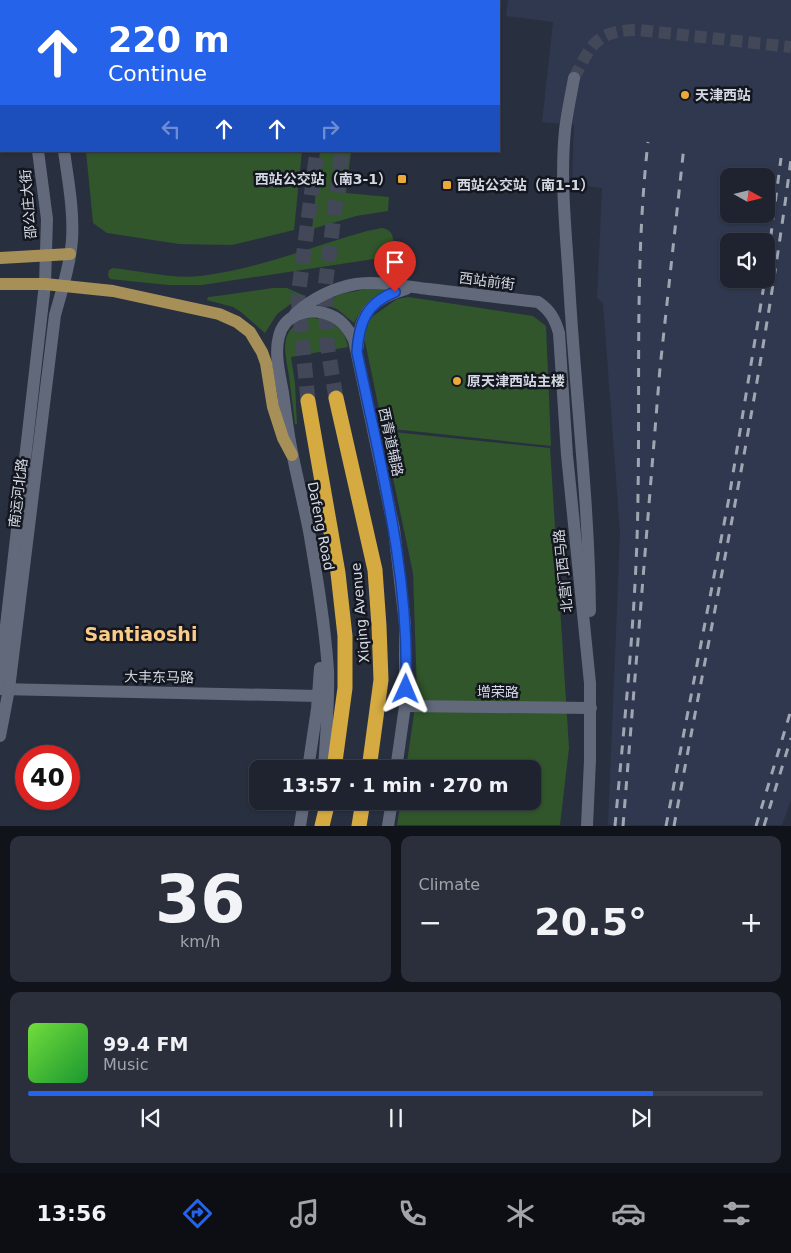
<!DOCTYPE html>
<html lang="en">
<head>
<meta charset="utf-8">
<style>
  body { margin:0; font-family:"DejaVu Sans","Noto Sans SC",sans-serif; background:#2b2f3b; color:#f1f3f6; height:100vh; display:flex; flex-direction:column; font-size:19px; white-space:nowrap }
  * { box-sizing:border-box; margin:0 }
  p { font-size:16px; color:#a1a4aa }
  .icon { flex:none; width:28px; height:28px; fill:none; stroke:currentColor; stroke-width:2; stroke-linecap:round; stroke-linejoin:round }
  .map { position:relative; height:826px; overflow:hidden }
  .panel { display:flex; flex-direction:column; gap:10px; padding:10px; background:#10131a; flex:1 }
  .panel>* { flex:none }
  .hud { position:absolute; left:0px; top:0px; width:500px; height:152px; box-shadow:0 1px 4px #0004,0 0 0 1px #3c404b; background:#2563eb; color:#fff; overflow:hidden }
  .needle { width:32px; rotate:98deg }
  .tools { position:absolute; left:720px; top:168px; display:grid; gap:10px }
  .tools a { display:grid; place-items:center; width:55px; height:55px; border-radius:10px; background:#1e232f; box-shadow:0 1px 4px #0004,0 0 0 1px #3c404b; font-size:25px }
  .speed { position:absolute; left:15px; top:745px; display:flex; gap:10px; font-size:25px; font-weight:700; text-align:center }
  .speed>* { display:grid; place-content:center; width:65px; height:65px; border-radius:50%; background:#1e232f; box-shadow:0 1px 4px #0004,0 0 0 1px #3c404b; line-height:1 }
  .speed .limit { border:8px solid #d22; background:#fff; color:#111 }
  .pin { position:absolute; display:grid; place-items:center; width:42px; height:42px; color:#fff; margin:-51px -21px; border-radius:50% 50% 50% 0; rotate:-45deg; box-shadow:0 0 5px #0007 }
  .pin .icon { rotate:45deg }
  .me { position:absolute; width:55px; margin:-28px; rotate:1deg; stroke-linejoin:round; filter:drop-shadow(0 0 4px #0008) }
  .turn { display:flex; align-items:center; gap:18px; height:105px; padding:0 25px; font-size:22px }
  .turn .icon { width:65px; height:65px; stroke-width:2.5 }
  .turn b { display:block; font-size:35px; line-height:42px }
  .lanes { display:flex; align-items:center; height:48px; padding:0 25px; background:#0003; justify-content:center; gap:25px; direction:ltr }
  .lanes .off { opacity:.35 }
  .big { font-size:38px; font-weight:800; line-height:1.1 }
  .panel .widget { flex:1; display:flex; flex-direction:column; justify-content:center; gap:8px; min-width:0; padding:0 18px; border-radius:10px; background:#2b2f3b }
  .panel .dial { align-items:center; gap:0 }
  .dial b { font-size:65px; line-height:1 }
  .song { display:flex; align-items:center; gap:15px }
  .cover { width:60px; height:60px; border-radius:8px; background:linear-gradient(135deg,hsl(100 70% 55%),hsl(130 70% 35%)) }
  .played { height:5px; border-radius:2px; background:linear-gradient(90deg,#2563eb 85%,#3c404b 85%) }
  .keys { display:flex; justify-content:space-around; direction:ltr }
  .heat { display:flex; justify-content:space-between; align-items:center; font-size:28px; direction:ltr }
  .panel .tiles { flex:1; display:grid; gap:10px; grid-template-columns:1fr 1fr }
  .widget:last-child { grid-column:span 2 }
  .trip { position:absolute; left:249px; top:760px; width:292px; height:50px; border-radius:10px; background:#1e232f; box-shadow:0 1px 4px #0004,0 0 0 1px #3c404b; font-weight:800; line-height:50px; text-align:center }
  .tab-bar { display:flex; height:80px; justify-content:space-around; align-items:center; background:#0c0e13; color:#a1a4aa }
  .tab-bar .icon { width:35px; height:35px }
  .tab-bar .current { color:#2563eb }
  .tab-bar b { font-size:22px; color:#f1f3f6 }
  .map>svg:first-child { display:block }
  .built { fill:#2f384e; fill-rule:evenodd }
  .green { fill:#31562b }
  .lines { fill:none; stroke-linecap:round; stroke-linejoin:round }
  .minor-tunnel { stroke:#424857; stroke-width:12; stroke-dasharray:12 6; stroke-linecap:butt }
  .highway-tunnel { stroke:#424857; stroke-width:15; stroke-dasharray:15 8; stroke-linecap:butt }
  .minor { stroke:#61697b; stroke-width:12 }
  .major { stroke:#a69058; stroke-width:12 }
  .highway { stroke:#d4aa41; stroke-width:15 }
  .rail { stroke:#9fa5b1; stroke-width:3; stroke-dasharray:9 9; stroke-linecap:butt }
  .route-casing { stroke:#184099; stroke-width:12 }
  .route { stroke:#2563eb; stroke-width:9 }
  .poi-dot { fill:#eba93a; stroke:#14171f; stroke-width:2 }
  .labels { text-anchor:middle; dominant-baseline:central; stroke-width:5; stroke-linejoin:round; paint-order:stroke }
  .poi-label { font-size:14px; font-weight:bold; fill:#d3d8e2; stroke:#14171f; text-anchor:start }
  .street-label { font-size:14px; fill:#d3d8e2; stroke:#14171f }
  .district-label { font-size:19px; font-weight:bold; fill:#fbcc89; stroke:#14171f }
</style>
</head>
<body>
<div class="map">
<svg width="791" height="826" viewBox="0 0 791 826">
  <rect width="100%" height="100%" fill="#282f3f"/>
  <path class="built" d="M508 0H791V800L782 825H608L620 533 603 303 597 298 602 188 572 184 574 125 542 122 553 22 506 16ZM729 176H766V214H729ZM729 241H766V279H729Z"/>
  <g class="green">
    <polygon points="64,0 317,0 64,1"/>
    <polygon points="86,151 302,151 294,230 232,245 179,244 107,233 93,223"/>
    <polygon points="320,151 351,151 346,193 389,197 388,211 356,216 312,229"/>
    <path d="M382 228C395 230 393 241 395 252L387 257 202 285H168L110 279 108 275 109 270 113 268C140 271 173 279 200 276 256 270 313 246 367 231Z"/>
    <polygon points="273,288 287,288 303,295 277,314 265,333 241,312 233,307 207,300 208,297 217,296"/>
    <path d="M367 289H389C371 296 362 306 354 323L337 309 320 303 341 294Z"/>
    <polygon points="408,297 533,316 546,326 551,446 383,428 364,337 369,321 373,316 397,299"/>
    <path d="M310 318C329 318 345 327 348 347L291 357 295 383 297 424H295C293 408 291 392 289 376 285 350 277 328 310 318Z"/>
    <polygon points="383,431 550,448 569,748 560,825 397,825 401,801 532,801 532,769 406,769 417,693 413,573"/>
  </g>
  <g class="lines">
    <path class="minor-tunnel" d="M574 78C592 43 597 30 639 30L791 47"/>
    <g class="highway-tunnel">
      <polyline points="337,1 337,0"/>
      <polyline points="363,1 363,0"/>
      <polyline points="336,398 327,344 325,288 342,151"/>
      <polyline points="308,401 298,297 317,151"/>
    </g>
    <g class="minor">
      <polyline points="15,0 15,1"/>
      <polyline points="40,0 41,1"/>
      <path d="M574 78C571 95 567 113 565 130 560 180 566 232 569 282 575 391 589 501 590 611"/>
      <path d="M295 314C312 299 333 288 356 284 379 281 404 286 428 289 464 293 501 298 538 302 550 310 555 319 559 333L567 455 590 683V760L587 826"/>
      <path d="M358 346C359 312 374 298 406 289"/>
      <polyline points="0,678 45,284 47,219 38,151"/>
      <polyline points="0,689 318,696"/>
      <polyline points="405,706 591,708"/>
      <path d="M0 736 9 689 55 315C62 290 70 265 72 240 74 211 68 180 64 151"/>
      <polyline points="308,769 317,709 320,668"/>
      <path d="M324 769C326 736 329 703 328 670 325 624 317 577 309 531 304 506 298 481 293 457 288 435 286 414 283 393 280 375 274 354 279 336 284 316 305 308 324 313 339 317 347 326 354 340L394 529 405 624V706L396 769"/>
      <polyline points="300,826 304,801"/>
      <polyline points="388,826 392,801"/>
    </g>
    <g class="major">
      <polyline points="0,258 70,254"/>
      <polyline points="0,284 45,284 113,291 219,314 237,322 250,332 262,352 266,363 273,407 283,438 292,455"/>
    </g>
    <g class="highway">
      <polyline points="336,398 375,570 379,626 381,680 369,769"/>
      <polyline points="308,401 338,573 345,636 345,688 334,769"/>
      <polyline points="322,826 328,801"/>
      <polyline points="359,826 363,801"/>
    </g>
    <g class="rail">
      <polyline points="766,273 781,158"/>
      <path d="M615 826C625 715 637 604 638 494 640 377 635 258 648 142"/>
      <polyline points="623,826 660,368 684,146"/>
      <polyline points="666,826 729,498 765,279"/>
      <path d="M674 826C715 603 762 383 791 159"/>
      <polyline points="756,826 791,710"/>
      <polyline points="764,826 791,738"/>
    </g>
  </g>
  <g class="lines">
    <defs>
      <path id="route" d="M395 292C366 303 359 323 357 352 380 463 410 574 406 689"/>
    </defs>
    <use href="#route" class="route-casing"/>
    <use href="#route" class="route"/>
  </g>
  <g class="poi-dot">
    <circle cx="685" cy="95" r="5"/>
    <rect x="397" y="174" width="10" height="10" rx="2.5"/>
    <rect x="442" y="180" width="10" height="10" rx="2.5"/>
    <circle cx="457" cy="381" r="5"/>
  </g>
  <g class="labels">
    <g class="poi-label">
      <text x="695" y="95">天津西站</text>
      <text x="392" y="179" text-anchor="end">西站公交站（南3-1）</text>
      <text x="457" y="185">西站公交站（南1-1）</text>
      <text x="467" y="381">原天津西站主楼</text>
    </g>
    <g class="street-label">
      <text transform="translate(28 204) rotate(-95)">邵公庄大街</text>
      <text transform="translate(487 281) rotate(7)">西站前街</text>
      <text transform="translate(391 442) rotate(78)">西青道辅路</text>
      <text transform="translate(18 493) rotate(-83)">南运河北路</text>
      <text transform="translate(321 526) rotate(79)">Dafeng Road</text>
      <text transform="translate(563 571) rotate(-96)">北营门西马路</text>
      <text transform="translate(360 613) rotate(-95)">Xiqing Avenue</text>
      <text transform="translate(159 677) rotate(1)">大丰东马路</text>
      <text x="498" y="692">增荣路</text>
    </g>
    <g class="district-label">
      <text x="141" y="634">Santiaoshi</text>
    </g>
  </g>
</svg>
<div class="tools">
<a><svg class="needle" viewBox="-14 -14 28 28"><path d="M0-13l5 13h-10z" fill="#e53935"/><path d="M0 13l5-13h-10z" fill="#a1a4aa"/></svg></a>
<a><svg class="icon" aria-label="sound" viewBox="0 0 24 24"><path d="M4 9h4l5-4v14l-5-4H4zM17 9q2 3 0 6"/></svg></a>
</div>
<div class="speed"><div class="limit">40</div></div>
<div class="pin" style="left:395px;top:292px;background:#d93025"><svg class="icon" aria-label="arrive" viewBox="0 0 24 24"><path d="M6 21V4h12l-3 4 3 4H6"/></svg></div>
<svg class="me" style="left:406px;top:689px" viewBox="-20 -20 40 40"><path d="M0-17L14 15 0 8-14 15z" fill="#2563eb" stroke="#fff" stroke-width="4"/></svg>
<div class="trip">13:57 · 1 min · 270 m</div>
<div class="hud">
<div class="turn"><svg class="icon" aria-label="ahead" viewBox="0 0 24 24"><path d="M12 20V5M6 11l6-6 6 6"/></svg><div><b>220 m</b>Continue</div></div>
<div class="lanes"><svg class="icon off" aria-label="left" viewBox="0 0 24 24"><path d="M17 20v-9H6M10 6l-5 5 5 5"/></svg><svg class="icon" aria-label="ahead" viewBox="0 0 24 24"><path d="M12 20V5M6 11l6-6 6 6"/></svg><svg class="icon" aria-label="ahead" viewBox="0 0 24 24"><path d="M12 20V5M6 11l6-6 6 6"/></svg><svg class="icon off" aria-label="right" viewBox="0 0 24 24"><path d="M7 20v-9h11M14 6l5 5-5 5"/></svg></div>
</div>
</div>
<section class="panel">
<div class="tiles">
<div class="widget dial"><b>36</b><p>km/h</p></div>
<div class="widget"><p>Climate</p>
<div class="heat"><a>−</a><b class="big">20.5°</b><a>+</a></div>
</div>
<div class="widget">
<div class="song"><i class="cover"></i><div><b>99.4 FM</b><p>Music</p></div></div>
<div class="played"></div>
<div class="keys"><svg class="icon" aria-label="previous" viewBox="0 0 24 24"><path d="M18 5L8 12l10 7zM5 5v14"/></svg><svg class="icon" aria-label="pause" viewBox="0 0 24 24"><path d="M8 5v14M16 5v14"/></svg><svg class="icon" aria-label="next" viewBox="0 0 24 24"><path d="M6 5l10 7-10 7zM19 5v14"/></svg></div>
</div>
</div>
</section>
<nav class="tab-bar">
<b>13:56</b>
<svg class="icon current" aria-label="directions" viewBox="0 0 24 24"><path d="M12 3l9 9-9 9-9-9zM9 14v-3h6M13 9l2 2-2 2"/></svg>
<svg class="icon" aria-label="music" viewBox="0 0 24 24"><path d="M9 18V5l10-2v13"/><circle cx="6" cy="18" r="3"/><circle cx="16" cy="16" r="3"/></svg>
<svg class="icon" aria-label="phone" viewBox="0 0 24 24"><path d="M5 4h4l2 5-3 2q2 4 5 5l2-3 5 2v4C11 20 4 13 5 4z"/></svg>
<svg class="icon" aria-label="climate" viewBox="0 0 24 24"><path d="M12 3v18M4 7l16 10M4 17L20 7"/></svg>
<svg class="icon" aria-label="car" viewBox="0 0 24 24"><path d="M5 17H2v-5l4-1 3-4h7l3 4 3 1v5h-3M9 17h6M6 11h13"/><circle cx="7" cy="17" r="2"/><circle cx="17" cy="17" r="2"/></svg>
<svg class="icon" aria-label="filters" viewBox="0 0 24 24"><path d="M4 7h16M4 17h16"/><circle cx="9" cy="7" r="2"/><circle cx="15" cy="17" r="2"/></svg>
</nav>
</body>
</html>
